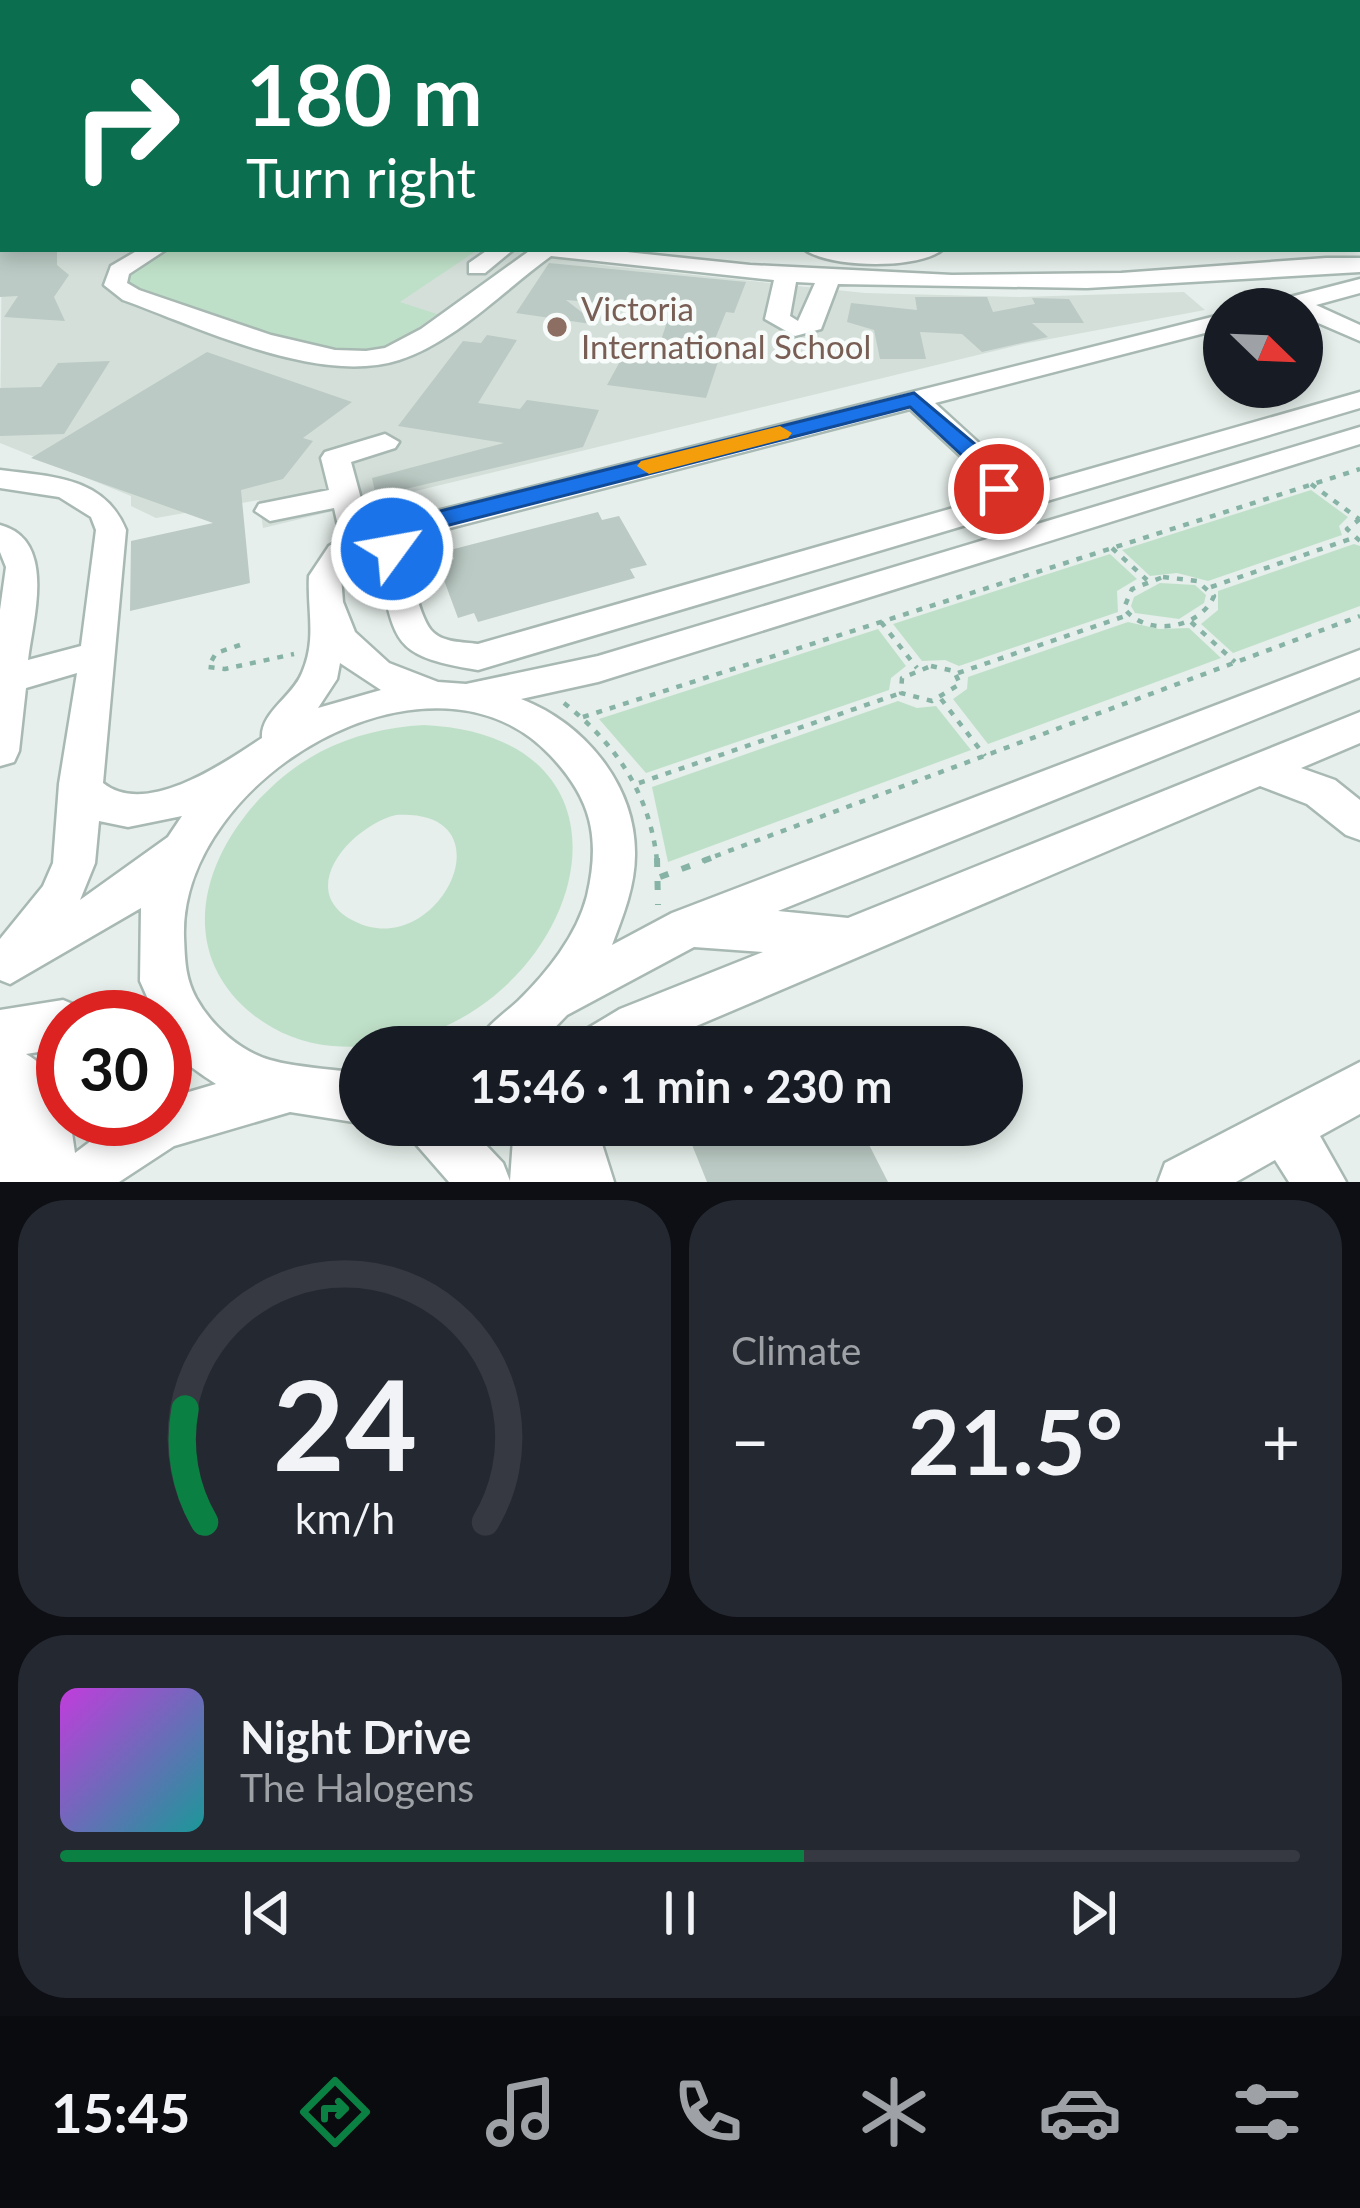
<!DOCTYPE html>
<html lang="en">
<head>
<meta charset="utf-8">
<style>
  body { margin:0; font-family:Lato,sans-serif; background:#242831; color:#f1f3f6; height:100vh; display:flex; flex-direction:column; font-size:45px; white-space:nowrap }
  * { box-sizing:border-box; margin:0 }
  p { font-size:39px; color:#9ea1a6 }
  .icon { flex:none; width:66px; height:66px; fill:none; stroke:currentColor; stroke-width:2; stroke-linecap:round; stroke-linejoin:round }
  .map { position:relative; height:1182px; overflow:hidden }
  .side { display:flex; flex-direction:column; gap:18px; padding:18px; background:#0d0f14; flex:1 }
  .side>* { flex:none }
  .top-card { position:absolute; left:0px; top:0px; width:1362px; height:252px; box-shadow:0 6px 18px #0003; background:#0b6e4f; color:#fff; overflow:hidden }
  .needle { width:78px; rotate:113deg }
  .controls { position:absolute; left:1203px; top:288px; display:grid; gap:24px }
  .controls a { display:grid; place-items:center; width:120px; height:120px; border-radius:50%; background:#171b24; box-shadow:0 6px 18px #0003; font-size:60px }
  .speed { position:absolute; left:36px; top:990px; display:flex; gap:24px; font-size:60px; font-weight:700; text-align:center }
  .speed>* { display:grid; place-content:center; width:156px; height:156px; border-radius:50%; background:#171b24; box-shadow:0 6px 18px #0003; line-height:1 }
  .speed .limit { border:18px solid #d22; background:#fff; color:#111 }
  .pin { position:absolute; display:grid; place-items:center; width:102px; height:102px; color:#fff; margin:-51px; border:6px solid #fff; border-radius:50%; box-shadow:0 3px 12px #0007 }
  .me { position:absolute; width:132px; margin:-66px; rotate:58deg; stroke-linejoin:round; filter:drop-shadow(0 0 9px #0008) }
  .turn { display:flex; align-items:center; gap:42px; height:252px; padding:0 48px; font-size:54px }
  .turn .icon { width:156px; height:156px; stroke-width:2.5 }
  .turn b { display:block; font-size:84px; line-height:102px }
  .big { font-size:90px; font-weight:700; line-height:1.1 }
  .side .card { flex:1; display:flex; flex-direction:column; justify-content:center; gap:18px; min-width:0; padding:0 42px; border-radius:48px; background:#242831 }
  .side .dial { align-items:center; gap:0 }
  .dial svg { height:312px; overflow:visible; fill:none; stroke:#363941; stroke-width:7; stroke-linecap:round; text-anchor:middle }
  .dial text { fill:#f1f3f6; stroke:none }
  .song { display:flex; align-items:center; gap:36px }
  .cover { width:144px; height:144px; border-radius:18px; background:linear-gradient(135deg,hsl(290 70% 55%),hsl(180 70% 35%)) }
  .played { height:12px; border-radius:6px; background:linear-gradient(90deg,#0b8043 60%,#363941 60%) }
  .keys { display:flex; justify-content:space-around; direction:ltr }
  .heat { display:flex; justify-content:space-between; align-items:center; font-size:66px; direction:ltr }
  .side .tiles { flex:1; display:grid; gap:18px; grid-template-columns:1fr 1fr }
  .card:last-child { grid-column:span 2 }
  .trip { position:absolute; left:339px; top:1026px; width:684px; height:120px; border-radius:60px; background:#171b24; box-shadow:0 6px 18px #0003; font-weight:700; line-height:120px; text-align:center }
  .menu { display:flex; height:192px; justify-content:space-around; align-items:center; background:#090b0e; color:#9ea1a6 }
  .menu .icon { width:84px; height:84px }
  .menu .active { color:#0b8043 }
  .menu b { font-size:54px; color:#f1f3f6 }
  .map>svg:first-child { display:block }
  .built { fill:#d4dfda }
  .green { fill:#bfe0c8; fill-rule:evenodd }
  .water { fill:#8ec9d4 }
  .building { fill:#bbcac4 }
  .lines { fill:none; stroke-linecap:round; stroke-linejoin:round }
  .minor-casing { stroke:#a8b8b2; stroke-width:5 }
  .major-casing { stroke:#c2cac8; stroke-width:4 }
  .path-far1 { stroke:#86b3a5; stroke-width:4.5; stroke-dasharray:6 8; stroke-linecap:butt }
  .path { stroke:#86b3a5; stroke-width:6; stroke-dasharray:9 14; stroke-linecap:butt }
  .minor { fill:#fff; fill-rule:evenodd }
  .major { fill:#6aa596; fill-rule:evenodd }
  .route { fill:#1a73e8; stroke:#114b97; stroke-width:3 }
  .slow { fill:#f59e0b }
  .education-dot { fill:#8d6e63; stroke:#f7fbf9; stroke-width:4.5 }
  .labels { text-anchor:middle; dominant-baseline:central; stroke-width:9; stroke-linejoin:round; paint-order:stroke }
  .far-education-label { font-size:33px; fill:#785e54; stroke:#f7fbf9; text-anchor:start }
</style>
</head>
<body>
<div class="map">
<svg width="1360" height="1182" viewBox="0 0 1360 1182">
  <rect width="100%" height="100%" fill="#e6efeb"/>
  <polygon class="built" points="3,124 3,249 499,249 609,266 865,293 1020,297 1184,292 1205,310 1023,344 263,528 259,500 156,518 131,506 131,496 0,443"/>
  <g class="green">
    <polygon points="166,249 479,249 400,302 437,314 380,355 339,356 125,285 133,266"/>
    <polygon points="1311,490 1348,517 1339,526 1342,535 1208,581 1177,573 1150,576 1122,550"/>
    <polygon points="1354,544 1360,546 1360,606 1233,653 1201,624 1218,610 1218,591"/>
    <polygon points="1110,554 1137,579 1117,591 1118,612 959,666 945,660 922,661 893,624"/>
    <polygon points="1160,583 1195,585 1206,595 1204,603 1179,619 1135,613 1131,606 1134,597"/>
    <polygon points="1128,622 1159,629 1189,628 1221,658 988,744 953,699 967,689 968,677"/>
    <polygon points="878,629 906,666 891,678 889,690 646,773 599,719"/>
    <polygon points="898,701 917,708 936,706 971,750 668,862 652,787"/>
    <path d="M424 725C689 738 563 1065 332 1046 296 1043 261 1026 236 999 160 914 237 796 320 752 353 735 387 727 424 725ZM396 815C514 808 438 964 354 921 293 890 353 825 396 815Z"/>
  </g>
  <polygon class="water" points="364,0 1360,0 1360,83 1359,3"/>
  <g class="building">
    <polygon points="0,249 57,249 57,265 69,275 54,297 65,321 4,317 18,296 0,297"/>
    <polygon points="549,263 746,282 734,313 726,312 709,354 720,356 706,398 607,385 623,356 645,359 650,348 658,349 668,319 651,307 566,300 598,325 516,313"/>
    <polygon points="915,297 987,297 993,312 1035,304 1032,298 1069,299 1084,323 1032,323 1048,337 982,352 962,334 920,332 926,359 880,359 874,330 847,322 851,303 917,310"/>
    <polygon points="487,335 517,340 478,403 520,409 527,400 599,410 583,447 376,496 372,478 504,443 398,426 463,341 481,343"/>
    <polygon points="207,352 352,402 303,438 313,441 283,479 241,490 250,583 130,611 131,541 213,523 31,458"/>
    <polygon points="110,361 64,434 0,436 0,388 41,387 58,363"/>
    <polygon points="598,512 602,520 619,516 647,565 630,569 635,578 478,622 474,613 458,618 438,564 454,559 450,550"/>
    <polygon points="684,1125 859,1125 888,1182 707,1182"/>
  </g>
  <g class="lines">
    <defs>
      <g id="minor">
        <polygon points="3,15 3,24 0,24 0,16"/>
        <polygon points="3,103 3,115 0,116 0,104"/>
        <rect x="1359" y="129" width="1" height="10"/>
        <rect x="1359" y="185" width="1" height="12"/>
        <path d="M140 249H167L129 274 127 283 139 290 271 335 335 350 366 351 385 348 421 329 532 249H598L750 265 952 275 1121 273 1326 258H1360V272L1087 288 838 284 821 329 795 336 765 319 774 280 551 256C504 290 455 342 399 360 318 386 199 327 123 300L104 285 111 266ZM796 282 815 283 798 321 790 316Z"/>
        <polygon points="489,249 514,249 485,273 469,273 469,263"/>
        <path d="M804 249H943C919 270 828 268 804 249Z"/>
        <polygon points="1360,279 1360,293 1316,305 1360,325 1360,341 1302,316 1302,309 1259,309 1263,304"/>
        <path d="M1224 314V328L935 403 1003 465 1048 481 1360 392V408L478 670C385 655 398 640 375 557L377 546 351 562 341 577 343 602 355 632 389 663 438 682 466 684 598 656 1360 427V444L598 682 521 699C584 723 636 785 635 855 635 886 623 916 612 945L672 913 1360 650V677L778 911 848 918 1360 712V743L1301 768 1335 780 1360 800V840L1346 835 1307 804 1260 786 647 1047H578L585 1030 620 1009 763 952 694 947 567 1015 536 1047H476C485 1025 501 1017 518 1001 547 973 577 935 587 896 601 837 591 798 550 755 431 629 179 780 184 937 185 960 185 977 196 998 211 1025 239 1051 270 1060 298 1068 331 1069 360 1073V1123L290 1112 174 1146 119 1182H0V1010L63 1000 80 1007 84 1017H63V1048L26 1054C51 1069 63 1089 63 1119H70L75 1153 120 1119H165V1099L216 1084C188 1065 165 1053 165 1017H156L140 981 141 908 10 984 0 980V939L43 886 53 863 59 784 77 673 26 688 19 751 14 762 0 766V610L6 567 0 552V525C57 540 33 618 28 660L81 646 96 530 91 517 59 497 0 488V470C51 477 104 476 126 530L103 783C146 818 226 762 262 738 260 713 293 696 302 673 317 639 307 610 309 576L329 546 341 539 334 508 270 521 255 511 259 504 329 490 321 458 325 452 385 434 399 442 395 448 351 462 369 528ZM910 409 983 477 1016 490 478 644C463 642 442 643 431 630 418 614 403 554 415 537ZM340 663 381 690 318 708 337 679ZM182 816 168 837 80 900 95 863 99 821 128 827Z"/>
        <polygon points="1360,1062 1360,1114 1320,1136 1346,1182 1289,1182 1275,1160 1236,1182 1158,1182 1165,1163"/>
        <polygon points="408,1125 467,1125 503,1163 510,1181 514,1125 596,1125 614,1182 449,1182 415,1143"/>
      </g>
      <g id="major">
        <polygon points="130,0 195,0 128,3"/>
        <polygon points="3,4 3,14 0,15 0,5"/>
        <rect x="1359" y="163" width="1" height="12"/>
      </g>
    </defs>
    <use href="#minor" class="minor-casing"/>
    <use href="#major" class="major-casing"/>
    <g class="path-far1">
      <polyline points="1311,484 1359,519"/>
      <polyline points="1360,519 1347,529 1360,541"/>
      <polyline points="1112,548 1147,580"/>
      <path d="M1163 577 1197 581 1214 596C1200 629 1146 638 1124 608L1132 589Z"/>
      <polyline points="1211,587 1353,538"/>
      <polyline points="881,622 917,668"/>
      <polyline points="1191,622 1235,662"/>
      <polyline points="240,645 216,653 208,667 225,669 294,654"/>
      <polygon points="931,666 954,671 960,684 932,701 901,693 902,678"/>
      <polyline points="958,673 1128,615"/>
      <polyline points="941,699 985,756"/>
      <path d="M564 703C616 744 650 794 657 861"/>
      <polyline points="583,717 1360,469"/>
      <polyline points="639,783 901,693"/>
      <polyline points="702,861 1360,616"/>
    </g>
    <g class="path">
      <polyline points="657,858 658,905"/>
      <polyline points="660,877 711,858"/>
    </g>
    <use href="#minor" class="minor"/>
    <use href="#major" class="major"/>
  </g>
  <polygon class="route" points="914,393 1001,466 1011,489 1007,495 990,495 982,474 910,407 414,534 401,555 392,558 378,549 396,522"/>
  <polygon class="slow" points="780,426 792,433 788,438 649,474 637,466 641,461"/>
  <circle class="education-dot" cx="557" cy="327" r="12"/>
  <g class="labels">
    <g class="far-education-label">
      <text x="581" y="308">Victoria<tspan x="581" dy="38">International School</tspan></text>
    </g>
  </g>
</svg>
<div class="controls">
<a><svg class="needle" viewBox="-14 -14 28 28"><path d="M0-13l5 13h-10z" fill="#e53935"/><path d="M0 13l5-13h-10z" fill="#9ea1a6"/></svg></a>
</div>
<div class="speed"><div class="limit">30</div></div>
<div class="pin" style="left:999px;top:489px;background:#d93025"><svg class="icon" aria-label="arrive" viewBox="0 0 24 24"><path d="M6 21V4h12l-3 4 3 4H6"/></svg></div>
<svg class="me" style="left:392px;top:549px" viewBox="-20 -20 40 40"><circle r="17" fill="#1a73e8" stroke="#fff" stroke-width="3"/><path d="M0-11L8 9 0 5-8 9z" fill="#fff"/></svg>
<div class="trip">15:46 · 1 min · 230 m</div>
<div class="top-card">
<div class="turn"><svg class="icon" aria-label="right" viewBox="0 0 24 24"><path d="M7 20v-9h11M14 6l5 5-5 5"/></svg><div><b>180 m</b>Turn right</div></div>
</div>
</div>
<section class="side">
<div class="tiles">
<div class="card dial"><svg viewBox="0 0 100 80">
<path d="M14 69A42 42 0 1 1 86 69"/>
<path d="M14 69A42 42 0 0 1 9 40" stroke="#0b8043"/>
<text x="50" y="56" font-size="32" font-weight="700">24</text>
<text x="50" y="72" font-size="11">km/h</text>
</svg></div>
<div class="card"><p>Climate</p>
<div class="heat"><a>−</a><b class="big">21.5°</b><a>+</a></div>
</div>
<div class="card">
<div class="song"><i class="cover"></i><div><b>Night Drive</b><p>The Halogens</p></div></div>
<div class="played"></div>
<div class="keys"><svg class="icon" aria-label="previous" viewBox="0 0 24 24"><path d="M18 5L8 12l10 7zM5 5v14"/></svg><svg class="icon" aria-label="pause" viewBox="0 0 24 24"><path d="M8 5v14M16 5v14"/></svg><svg class="icon" aria-label="next" viewBox="0 0 24 24"><path d="M6 5l10 7-10 7zM19 5v14"/></svg></div>
</div>
</div>
</section>
<nav class="menu">
<b>15:45</b>
<svg class="icon active" aria-label="directions" viewBox="0 0 24 24"><path d="M12 3l9 9-9 9-9-9zM9 14v-3h6M13 9l2 2-2 2"/></svg>
<svg class="icon" aria-label="music" viewBox="0 0 24 24"><path d="M9 18V5l10-2v13"/><circle cx="6" cy="18" r="3"/><circle cx="16" cy="16" r="3"/></svg>
<svg class="icon" aria-label="phone" viewBox="0 0 24 24"><path d="M5 4h4l2 5-3 2q2 4 5 5l2-3 5 2v4C11 20 4 13 5 4z"/></svg>
<svg class="icon" aria-label="climate" viewBox="0 0 24 24"><path d="M12 3v18M4 7l16 10M4 17L20 7"/></svg>
<svg class="icon" aria-label="car" viewBox="0 0 24 24"><path d="M5 17H2v-5l4-1 3-4h7l3 4 3 1v5h-3M9 17h6M6 11h13"/><circle cx="7" cy="17" r="2"/><circle cx="17" cy="17" r="2"/></svg>
<svg class="icon" aria-label="filters" viewBox="0 0 24 24"><path d="M4 7h16M4 17h16"/><circle cx="9" cy="7" r="2"/><circle cx="15" cy="17" r="2"/></svg>
</nav>
</body>
</html>
